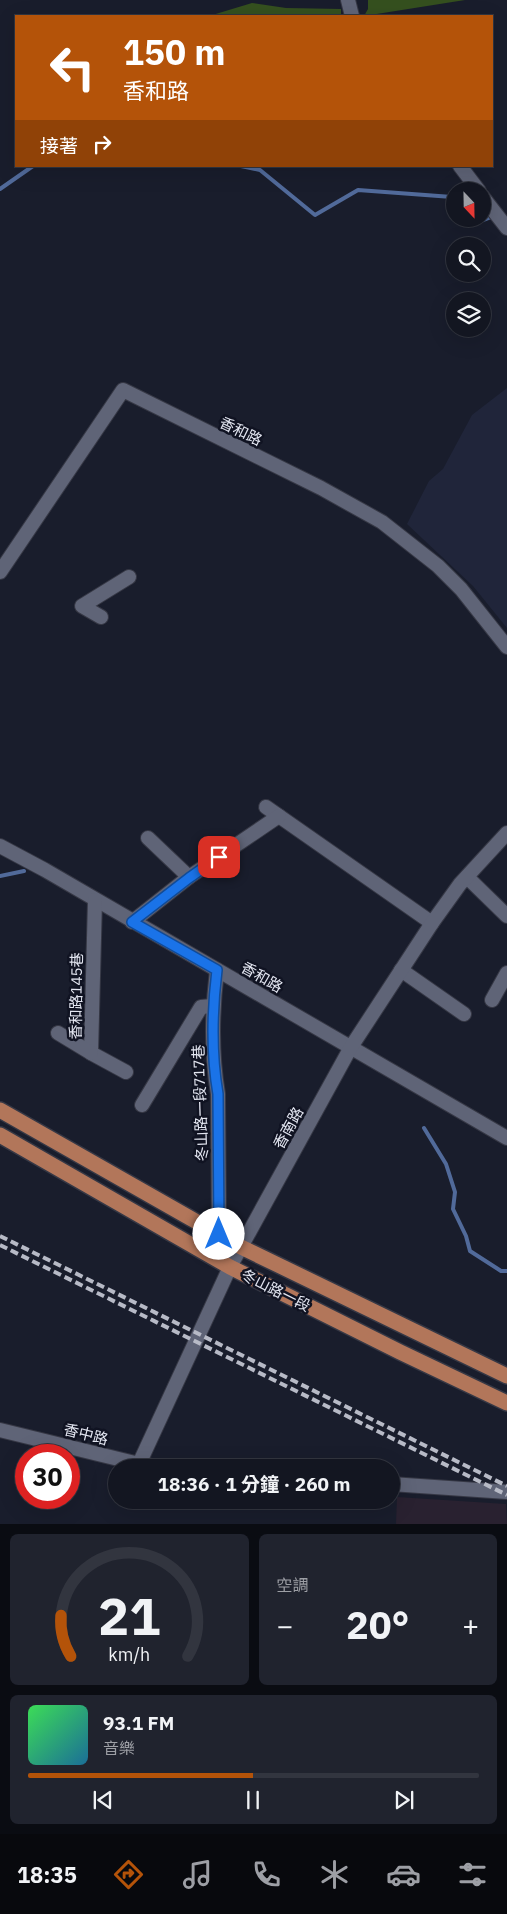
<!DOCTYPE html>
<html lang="zh-TW">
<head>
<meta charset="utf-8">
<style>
  body { margin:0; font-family:"IBM Plex Sans","Noto Sans TC",sans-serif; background:#20232e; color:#f1f3f6; height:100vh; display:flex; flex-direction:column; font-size:19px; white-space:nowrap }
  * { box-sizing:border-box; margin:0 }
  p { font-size:16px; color:#9d9fa5 }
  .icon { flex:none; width:28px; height:28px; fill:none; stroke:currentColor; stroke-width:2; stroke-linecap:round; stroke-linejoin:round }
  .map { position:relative; height:1524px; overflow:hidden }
  .panel { display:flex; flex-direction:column; gap:10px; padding:10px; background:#0a0c12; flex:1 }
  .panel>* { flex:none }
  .top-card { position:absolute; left:15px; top:15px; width:478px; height:152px; border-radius:0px; box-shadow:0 5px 20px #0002,0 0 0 1px #32353f; background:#b45309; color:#fff; overflow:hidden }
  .needle { width:32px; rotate:158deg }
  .buttons { position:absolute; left:446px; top:182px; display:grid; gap:10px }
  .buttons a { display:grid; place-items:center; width:45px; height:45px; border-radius:50%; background:#131621; box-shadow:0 5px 20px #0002,0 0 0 1px #32353f; font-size:25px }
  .speed { position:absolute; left:15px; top:1444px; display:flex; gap:10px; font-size:25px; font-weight:700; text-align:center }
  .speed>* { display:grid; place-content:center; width:65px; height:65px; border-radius:50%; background:#131621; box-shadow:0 5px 20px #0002,0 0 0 1px #32353f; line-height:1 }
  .speed .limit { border:8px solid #d22; background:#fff; color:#111 }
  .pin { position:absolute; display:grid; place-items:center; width:42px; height:42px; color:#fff; margin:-21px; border-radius:10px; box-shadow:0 2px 8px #0006 }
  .me { position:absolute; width:55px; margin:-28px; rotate:0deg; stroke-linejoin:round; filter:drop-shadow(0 0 4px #0008) }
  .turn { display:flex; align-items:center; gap:18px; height:105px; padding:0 25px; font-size:22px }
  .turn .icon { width:65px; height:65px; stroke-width:2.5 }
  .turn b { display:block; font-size:35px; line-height:42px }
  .then { display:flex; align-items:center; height:48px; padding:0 25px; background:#0003; gap:10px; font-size:19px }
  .big { font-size:38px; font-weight:700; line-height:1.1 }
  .panel .card { flex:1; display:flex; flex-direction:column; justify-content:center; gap:8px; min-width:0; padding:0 18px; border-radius:8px; background:#20232e }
  .panel .dial { align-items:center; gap:0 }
  .dial svg { height:130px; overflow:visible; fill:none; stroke:#32353f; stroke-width:7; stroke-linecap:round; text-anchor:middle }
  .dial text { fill:#f1f3f6; stroke:none }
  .song { display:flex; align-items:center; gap:15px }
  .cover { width:60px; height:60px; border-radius:8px; background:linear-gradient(135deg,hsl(130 70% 55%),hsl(200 70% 35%)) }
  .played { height:5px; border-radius:2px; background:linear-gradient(90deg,#b45309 50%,#32353f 50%) }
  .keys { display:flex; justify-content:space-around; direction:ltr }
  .heat { display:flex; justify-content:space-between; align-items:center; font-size:28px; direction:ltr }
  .panel .tiles { flex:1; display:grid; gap:10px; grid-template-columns:1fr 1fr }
  .card:last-child { grid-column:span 2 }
  .trip { position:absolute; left:108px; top:1459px; width:292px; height:50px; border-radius:25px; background:#131621; box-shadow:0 5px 20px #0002,0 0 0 1px #32353f; font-weight:700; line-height:50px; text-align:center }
  .dock { display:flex; height:80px; justify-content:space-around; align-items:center; background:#08090d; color:#9d9fa5 }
  .dock .icon { width:35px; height:35px }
  .dock .active { color:#b45309 }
  .dock b { font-size:22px; color:#f1f3f6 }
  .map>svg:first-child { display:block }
  .industrial { fill:#292130 }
  .built { fill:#20253a }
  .forest { fill:#35501f }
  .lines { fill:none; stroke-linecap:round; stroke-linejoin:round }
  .stream { stroke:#516a9a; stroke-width:4 }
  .minor-casing { stroke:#363845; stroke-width:16 }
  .major-casing { stroke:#363845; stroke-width:18 }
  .minor { stroke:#5f6477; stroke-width:14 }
  .major { stroke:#b2765a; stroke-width:15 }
  .rail { stroke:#b7bac6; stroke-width:4; stroke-dasharray:8 4; stroke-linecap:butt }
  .route-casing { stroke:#114b97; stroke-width:12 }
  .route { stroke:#1a73e8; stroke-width:9 }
  .labels { text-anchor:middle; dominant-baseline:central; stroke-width:5; stroke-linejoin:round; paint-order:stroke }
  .street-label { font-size:15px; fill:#e3e6f1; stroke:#101322 }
</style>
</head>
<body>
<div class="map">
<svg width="507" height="1524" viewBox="0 0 507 1524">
  <rect width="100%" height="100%" fill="#191d2c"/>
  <polygon class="industrial" points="397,1497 506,1504 507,1524 396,1524"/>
  <polygon class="built" points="507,388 507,628 473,586 407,524 429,481 443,469 472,415"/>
  <g class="forest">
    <polygon points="368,0 465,0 364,16 368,9"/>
    <polygon points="252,3 286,8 341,9 341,16 209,16"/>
  </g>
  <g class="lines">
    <g class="stream">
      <polyline points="241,166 260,170 315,215 358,190 452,197 455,200"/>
      <polyline points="0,189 33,166"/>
      <polyline points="478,219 481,221 494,216"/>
      <polyline points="0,876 24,871"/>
      <polyline points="424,1128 446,1164 455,1192 453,1209 466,1236 470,1251 501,1271 507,1271"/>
    </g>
    <defs>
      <g id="minor">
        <polyline points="348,0 352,16"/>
        <polyline points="460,166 479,191"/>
        <polyline points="482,196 507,228"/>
        <polyline points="0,572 123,390 321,488 382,522 438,566 461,589 507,647"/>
        <polyline points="101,617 82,606 129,577"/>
        <polyline points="266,807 432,923"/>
        <polyline points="148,838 189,877"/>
        <polyline points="0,846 45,870 507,1138"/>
        <polyline points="467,877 507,916"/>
        <polyline points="95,900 91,1053 126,1072"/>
        <polyline points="132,922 189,877 279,816"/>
        <path d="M217 970C212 1011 211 1053 218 1094L219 1234"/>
        <polyline points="401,970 464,1014"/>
        <polyline points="492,1000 507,973"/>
        <polyline points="58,1033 91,1053"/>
        <polyline points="142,1105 201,1007 212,1006"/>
        <polyline points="0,1430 139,1464 164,1468"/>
        <polyline points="139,1464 230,1267 351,1047 432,923 460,884 507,833"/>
        <polyline points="391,1484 507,1492"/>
      </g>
      <g id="major">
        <polyline points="0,1110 241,1247 507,1376"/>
        <polyline points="0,1135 230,1267 400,1352 507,1403"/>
      </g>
    </defs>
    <use href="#minor" class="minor-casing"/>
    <use href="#major" class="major-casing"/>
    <use href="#minor" class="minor"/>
    <use href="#major" class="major"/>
    <g class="rail">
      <polyline points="0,1236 507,1486"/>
      <polyline points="0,1245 507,1495"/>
    </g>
  </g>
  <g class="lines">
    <defs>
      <path id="route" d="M219 857 189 878 132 922 217 970C212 1011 211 1053 218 1094L219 1234"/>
    </defs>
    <use href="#route" class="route-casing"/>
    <use href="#route" class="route"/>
  </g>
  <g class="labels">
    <g class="street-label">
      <text transform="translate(241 431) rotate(26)">香和路</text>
      <text transform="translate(262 977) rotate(30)">香和路</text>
      <text transform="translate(76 996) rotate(-89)">香和路145巷</text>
      <text transform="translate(200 1103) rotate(-92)">冬山路一段717巷</text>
      <text transform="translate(288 1128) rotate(-61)">香南路</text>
      <text transform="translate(276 1290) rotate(27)">冬山路一段</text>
      <text transform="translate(86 1434) rotate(14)">香中路</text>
    </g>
  </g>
</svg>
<div class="buttons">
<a><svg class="needle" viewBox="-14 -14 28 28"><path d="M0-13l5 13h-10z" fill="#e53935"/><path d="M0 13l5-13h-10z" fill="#9d9fa5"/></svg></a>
<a><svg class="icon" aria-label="search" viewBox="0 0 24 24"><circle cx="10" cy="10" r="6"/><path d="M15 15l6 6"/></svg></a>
<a><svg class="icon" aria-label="layers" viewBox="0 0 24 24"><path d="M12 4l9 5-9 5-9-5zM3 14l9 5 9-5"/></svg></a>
</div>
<div class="speed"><div class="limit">30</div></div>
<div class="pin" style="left:219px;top:857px;background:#d93025"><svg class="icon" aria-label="arrive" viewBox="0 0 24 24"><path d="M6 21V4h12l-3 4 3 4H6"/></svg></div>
<svg class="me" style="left:219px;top:1234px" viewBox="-20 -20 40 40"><circle r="19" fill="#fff"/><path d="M0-13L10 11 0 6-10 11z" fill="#1a73e8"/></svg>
<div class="trip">18:36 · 1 分鐘 · 260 m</div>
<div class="top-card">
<div class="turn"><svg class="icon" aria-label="left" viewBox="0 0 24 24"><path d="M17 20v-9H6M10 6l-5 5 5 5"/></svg><div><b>150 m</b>香和路</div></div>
<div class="then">接著<svg class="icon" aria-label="right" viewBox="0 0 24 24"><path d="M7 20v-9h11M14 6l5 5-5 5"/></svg></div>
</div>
</div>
<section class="panel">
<div class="tiles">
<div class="card dial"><svg viewBox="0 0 100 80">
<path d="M14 69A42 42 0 1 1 86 69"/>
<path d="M14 69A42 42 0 0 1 8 44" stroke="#b45309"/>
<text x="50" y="56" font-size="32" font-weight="700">21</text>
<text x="50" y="72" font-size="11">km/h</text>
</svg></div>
<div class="card"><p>空調</p>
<div class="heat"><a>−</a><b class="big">20°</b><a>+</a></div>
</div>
<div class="card">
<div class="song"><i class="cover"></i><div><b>93.1 FM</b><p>音樂</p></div></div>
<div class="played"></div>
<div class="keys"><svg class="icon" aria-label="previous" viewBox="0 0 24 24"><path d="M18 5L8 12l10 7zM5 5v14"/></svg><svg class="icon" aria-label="pause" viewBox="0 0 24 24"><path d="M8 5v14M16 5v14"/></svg><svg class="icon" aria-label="next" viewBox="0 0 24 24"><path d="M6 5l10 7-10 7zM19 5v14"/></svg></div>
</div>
</div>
</section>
<nav class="dock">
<b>18:35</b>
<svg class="icon active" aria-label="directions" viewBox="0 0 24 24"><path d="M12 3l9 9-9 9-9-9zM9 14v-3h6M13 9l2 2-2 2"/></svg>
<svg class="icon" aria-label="music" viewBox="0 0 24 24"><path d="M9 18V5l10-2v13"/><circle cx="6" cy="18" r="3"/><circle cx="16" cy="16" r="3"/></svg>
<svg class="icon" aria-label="phone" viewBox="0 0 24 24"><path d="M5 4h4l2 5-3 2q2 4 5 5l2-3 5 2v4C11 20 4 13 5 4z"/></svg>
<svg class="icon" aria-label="climate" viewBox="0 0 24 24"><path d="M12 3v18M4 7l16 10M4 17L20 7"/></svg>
<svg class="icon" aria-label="car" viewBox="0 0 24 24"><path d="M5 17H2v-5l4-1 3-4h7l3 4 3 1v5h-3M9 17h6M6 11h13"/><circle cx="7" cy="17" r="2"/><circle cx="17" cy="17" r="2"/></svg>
<svg class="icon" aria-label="filters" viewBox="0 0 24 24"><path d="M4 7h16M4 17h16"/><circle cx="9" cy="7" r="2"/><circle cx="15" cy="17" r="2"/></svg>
</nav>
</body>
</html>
